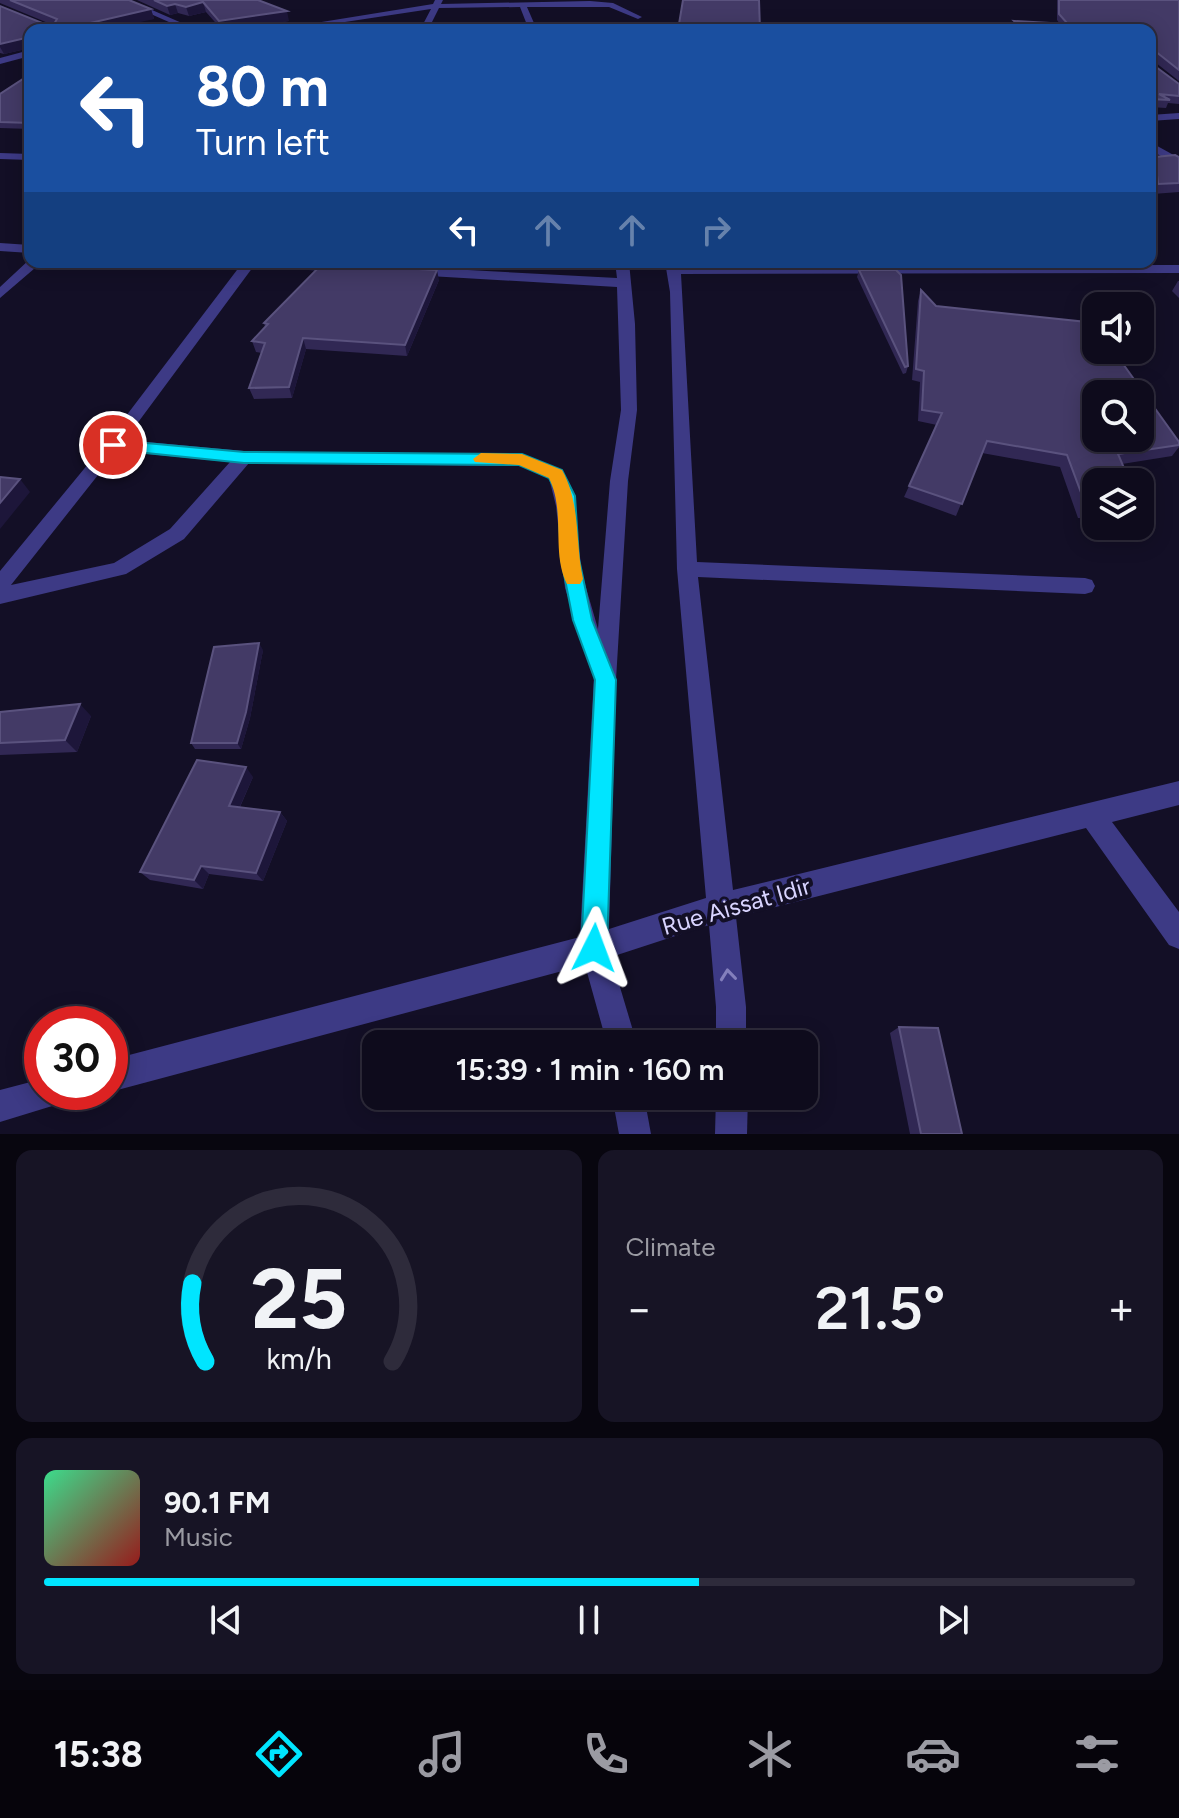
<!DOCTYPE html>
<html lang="en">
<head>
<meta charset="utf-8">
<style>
  body { margin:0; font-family:Figtree,sans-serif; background:#171425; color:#f1f3f6; height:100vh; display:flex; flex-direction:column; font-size:30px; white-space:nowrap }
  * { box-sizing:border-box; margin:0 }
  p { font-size:26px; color:#9b9ba3 }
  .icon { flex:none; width:44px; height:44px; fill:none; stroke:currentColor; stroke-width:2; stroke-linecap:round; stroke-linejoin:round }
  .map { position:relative; height:1134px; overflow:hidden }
  .details { display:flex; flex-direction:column; gap:16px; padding:16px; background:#08060f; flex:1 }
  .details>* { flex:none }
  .guide { position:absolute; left:24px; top:24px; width:1132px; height:244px; border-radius:16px; box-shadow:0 4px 20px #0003,0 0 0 2px #2e2b3b; background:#1a4fa0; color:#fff; overflow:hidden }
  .tools { position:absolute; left:1082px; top:292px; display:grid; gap:16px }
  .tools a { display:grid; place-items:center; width:72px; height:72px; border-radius:16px; background:#0e0b1c; box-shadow:0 4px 20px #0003,0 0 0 2px #2e2b3b; font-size:40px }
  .speed { position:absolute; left:24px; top:1006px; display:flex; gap:16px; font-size:40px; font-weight:700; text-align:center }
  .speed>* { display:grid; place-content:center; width:104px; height:104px; border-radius:50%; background:#0e0b1c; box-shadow:0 4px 20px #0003,0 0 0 2px #2e2b3b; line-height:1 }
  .speed .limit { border:12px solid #d22; background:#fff; color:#111 }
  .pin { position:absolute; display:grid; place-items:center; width:68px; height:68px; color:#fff; margin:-34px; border:4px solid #fff; border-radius:50%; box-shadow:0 2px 8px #0007 }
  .me { position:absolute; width:88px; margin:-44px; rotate:3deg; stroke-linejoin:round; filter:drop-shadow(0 0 6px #0008) }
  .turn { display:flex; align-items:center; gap:28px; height:168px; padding:0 40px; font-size:36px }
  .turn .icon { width:104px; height:104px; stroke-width:2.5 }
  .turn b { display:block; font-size:56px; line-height:68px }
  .lanes { display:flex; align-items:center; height:76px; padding:0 40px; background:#0003; justify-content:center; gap:40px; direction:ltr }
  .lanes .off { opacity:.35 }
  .big { font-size:60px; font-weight:600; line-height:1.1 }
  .details .card { flex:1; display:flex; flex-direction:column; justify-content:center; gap:12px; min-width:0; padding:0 28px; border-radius:16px; background:#171425 }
  .details .dial { align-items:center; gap:0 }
  .dial svg { height:208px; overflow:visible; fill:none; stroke:#2e2b3b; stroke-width:7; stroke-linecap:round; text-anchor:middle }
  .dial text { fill:#f1f3f6; stroke:none }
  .song { display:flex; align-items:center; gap:24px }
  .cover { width:96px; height:96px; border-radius:12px; background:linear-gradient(135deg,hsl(150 70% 55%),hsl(0 70% 35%)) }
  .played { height:8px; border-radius:4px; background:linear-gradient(90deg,#00e5ff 60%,#2e2b3b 60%) }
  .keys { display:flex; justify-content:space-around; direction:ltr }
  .heat { display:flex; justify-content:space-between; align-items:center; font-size:44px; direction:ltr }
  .details .tiles { flex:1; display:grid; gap:16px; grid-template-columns:1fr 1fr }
  .card:last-child { grid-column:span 2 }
  .trip { position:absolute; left:362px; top:1030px; width:456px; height:80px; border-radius:16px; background:#0e0b1c; box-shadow:0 4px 20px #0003,0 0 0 2px #2e2b3b; font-weight:600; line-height:80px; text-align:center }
  .dock { display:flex; height:128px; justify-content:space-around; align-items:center; background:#06040b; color:#9b9ba3 }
  .dock .icon { width:56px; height:56px }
  .dock .selected { color:#00e5ff }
  .dock b { font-size:36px; color:#f1f3f6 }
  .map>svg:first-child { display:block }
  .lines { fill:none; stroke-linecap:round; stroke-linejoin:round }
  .minor { fill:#3d3a85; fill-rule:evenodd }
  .wall { fill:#312854 }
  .shaded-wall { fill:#1d163a }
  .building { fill:#433a66; stroke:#5a527e; stroke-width:2; fill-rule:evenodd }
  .oneway { stroke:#837fbc }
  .route { fill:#00e5ff; stroke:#0095a6; stroke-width:2 }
  .slow { fill:#f59e0b }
  .labels { text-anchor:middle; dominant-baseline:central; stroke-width:8; stroke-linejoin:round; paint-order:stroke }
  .near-street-label { font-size:24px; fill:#d9d4ff; stroke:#130f26 }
</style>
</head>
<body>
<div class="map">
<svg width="1179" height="1134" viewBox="0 0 1179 1134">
  <rect width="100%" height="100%" fill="#130f26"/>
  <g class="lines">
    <g class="minor">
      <polygon points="119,0 129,0 198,30 187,30"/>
      <polygon points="435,0 443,0 441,4 590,1 613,3 642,17 638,19 609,7 527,7 537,30 529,30 520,7 439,8 428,30 420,30 431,9 292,30 272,30 433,4"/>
      <polygon points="30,50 30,56 0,64 0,58"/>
      <polygon points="1179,113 1179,119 1150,121 1150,115"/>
      <polygon points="1150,142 1179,158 1179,166 1150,150"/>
      <polygon points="0,153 30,154 30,160 0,159"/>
      <polygon points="0,243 30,245 30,253 0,251"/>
      <polygon points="30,259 30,262 42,262 0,298 0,287"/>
      <path d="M234 262C257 262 337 257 352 268L345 272 253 267 125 440 244 451 528 456 562 470 573 496 582 574 598 629 610 481 621 410 617 287 412 275 405 271 412 267 617 278 615 262H629L635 324 637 410 628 481 616 680 609 929 706 898 677 569 670 292 665 262H679V266L1179 265V273L681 274 697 562 1085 578 1092 580 1095 586 1092 592 1085 594 698 577 733 890 1179 781V805L1112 822 1179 912V949L1169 945 1086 828 736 917 746 1007V1044H716V1007L709 925 611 957 637 1044H607L585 965 110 1092V1060L580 937 594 676 565 588 556 506 549 478 520 466 249 463 184 539 126 574 0 604V571L107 441 240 266ZM117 451 230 462 170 529 114 563 11 585Z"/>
      <polygon points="42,1079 42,1092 67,1092 62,1103 0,1122 0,1090"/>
      <polygon points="612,1096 644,1096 651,1134 619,1134"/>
      <polygon points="716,1096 748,1096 747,1134 715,1134"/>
    </g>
  </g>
  <g class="wall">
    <polygon points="0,0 129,0 151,9 154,19 30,30 30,48 4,54 0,53 0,6 42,23 48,23 0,3"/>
    <polygon points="137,0 258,0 289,21 222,30 206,12 189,16 178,13 170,15"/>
    <polygon points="1057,0 1179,0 1179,81 1151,59 1152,64 1179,84 1179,104 1168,103 1166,108 1150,107 1150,30 1014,30 1012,28 1014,21 1060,24 1057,20"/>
    <polygon points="30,83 30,129 0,128 0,94"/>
    <polygon points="1155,157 1179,157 1179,192 1153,194 1150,166"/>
    <polygon points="371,262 444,262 443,266"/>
    <polygon points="323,267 439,280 407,356 306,349 292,398 254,399 249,388 262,353 256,352 252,341 265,327 264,323"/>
    <polygon points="859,270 908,366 906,373 903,374 857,277"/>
    <polygon points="1178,281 1179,281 1179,298 1172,291"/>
    <polygon points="921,290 936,306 1096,350 1179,442 1179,447 1172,456 1122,464 1096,482 1096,519 1078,518 1060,467 982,453 956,516 904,497 937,425 918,421 920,382 912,380 918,301"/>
    <polygon points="263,650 250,718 241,749 195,749 191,743"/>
    <polygon points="0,712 91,716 77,752 0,755"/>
    <polygon points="253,777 240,807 280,812 287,821 263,881 209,874 203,889 150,880 140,872"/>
    <polygon points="899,1027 962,1134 910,1134 890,1033"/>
  </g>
  <g class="shaded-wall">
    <polygon points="203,2 206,12 189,16 186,7"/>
    <polygon points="175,4 178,13 170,15 167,6"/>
    <polygon points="151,9 154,19 105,30 60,30"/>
    <polygon points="287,11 289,21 227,30 222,30 219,21"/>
    <polygon points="30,37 30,48 4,54 0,47 0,44"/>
    <polygon points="437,270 439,280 407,356 405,345"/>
    <polygon points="303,338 306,349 292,398 289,387"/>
    <polygon points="20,479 30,492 0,529 0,503"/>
    <polygon points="259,643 263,650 250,718 241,749 237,743"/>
    <polygon points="80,704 91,716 77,752 65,740"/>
    <polygon points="246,767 253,777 236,815 229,806"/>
    <polygon points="280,812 287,821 263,881 256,873"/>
    <polygon points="201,866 209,874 203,889 194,880"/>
  </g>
  <g class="building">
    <polygon points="10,0 129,0 151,9 60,30 30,30 30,37 0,44 0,6 42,23 54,24 57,19"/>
    <polygon points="154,0 258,0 287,11 219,21 203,2 186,7 175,4 167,6"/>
    <polygon points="683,0 759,0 760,30 678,30"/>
    <polygon points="1059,0 1179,0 1179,70 1155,51 1151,52 1152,64 1179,84 1179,96 1159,94 1170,100 1150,99 1150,30 1024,30 1014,21 1068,24 1059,14"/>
    <polygon points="23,79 30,83 30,123 0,122 0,94"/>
    <polygon points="1175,155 1179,157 1179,183 1158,184 1155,157"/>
    <polygon points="322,264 323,267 326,264 437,270 405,345 303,338 289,387 249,388 265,343 252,341 268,324 264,323"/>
    <polygon points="859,270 896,270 901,275 908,366 905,367"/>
    <path d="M921 290 936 306 1096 323V350H1113L1179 442V445L1118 454 1130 482H1096V507L1086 506 1067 455 987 441 962 504 909 486 942 413 922 410 924 371 916 369ZM1096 394H1140V438H1096Z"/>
    <polygon points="0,477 20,479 0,503"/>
    <polygon points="259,643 246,712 237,743 191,743 214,647"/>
    <polygon points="80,704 65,740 0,743 0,712"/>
    <polygon points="197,760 246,767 229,806 280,812 256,873 201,866 194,880 140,872"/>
    <polygon points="899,1027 938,1028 962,1134 921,1134"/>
  </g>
  <defs><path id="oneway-chevron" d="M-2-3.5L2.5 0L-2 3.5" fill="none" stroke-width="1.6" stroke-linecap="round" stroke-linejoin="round" transform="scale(2)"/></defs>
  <use class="oneway" href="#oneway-chevron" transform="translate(728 975) rotate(-96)"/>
  <polygon class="route" points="113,440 244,452 522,454 562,470 575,496 579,559 592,620 616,680 607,948 603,957 594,961 584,957 581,948 595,680 573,620 561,559 558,496 549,478 519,465 244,463 107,449 107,442"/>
  <path class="slow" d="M481 453 522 454 562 470C581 504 575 542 583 579L580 584H567C551 552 566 513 549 478L519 465 475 462 473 459Z"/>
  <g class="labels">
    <g class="near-street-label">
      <text transform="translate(736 906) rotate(-16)">Rue Aissat Idir</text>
    </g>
  </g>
</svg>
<div class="tools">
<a><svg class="icon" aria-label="sound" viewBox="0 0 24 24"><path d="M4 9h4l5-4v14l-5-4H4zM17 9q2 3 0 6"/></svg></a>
<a><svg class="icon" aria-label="search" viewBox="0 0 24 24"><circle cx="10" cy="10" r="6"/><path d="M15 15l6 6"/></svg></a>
<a><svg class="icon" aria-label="layers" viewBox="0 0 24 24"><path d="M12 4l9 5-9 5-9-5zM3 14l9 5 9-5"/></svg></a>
</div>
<div class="speed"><div class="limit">30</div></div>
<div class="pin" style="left:113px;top:445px;background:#d93025"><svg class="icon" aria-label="arrive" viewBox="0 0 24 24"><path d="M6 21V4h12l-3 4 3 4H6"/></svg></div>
<svg class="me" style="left:594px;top:948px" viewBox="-20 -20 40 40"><path d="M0-17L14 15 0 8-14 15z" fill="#00e5ff" stroke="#fff" stroke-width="4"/></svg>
<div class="trip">15:39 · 1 min · 160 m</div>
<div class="guide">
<div class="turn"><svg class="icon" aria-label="left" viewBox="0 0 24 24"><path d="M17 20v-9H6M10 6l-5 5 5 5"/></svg><div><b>80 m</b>Turn left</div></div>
<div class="lanes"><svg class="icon" aria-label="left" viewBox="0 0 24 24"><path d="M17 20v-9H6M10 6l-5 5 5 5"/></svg><svg class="icon off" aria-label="ahead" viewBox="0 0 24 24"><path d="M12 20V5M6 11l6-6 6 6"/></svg><svg class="icon off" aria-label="ahead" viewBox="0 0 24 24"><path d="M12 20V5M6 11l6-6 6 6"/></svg><svg class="icon off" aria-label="right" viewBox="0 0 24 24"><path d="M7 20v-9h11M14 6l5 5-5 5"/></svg></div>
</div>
</div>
<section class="details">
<div class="tiles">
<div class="card dial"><svg viewBox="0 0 100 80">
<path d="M14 69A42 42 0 1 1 86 69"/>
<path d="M14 69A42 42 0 0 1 9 39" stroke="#00e5ff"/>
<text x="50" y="56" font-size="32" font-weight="700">25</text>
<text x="50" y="72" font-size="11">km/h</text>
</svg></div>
<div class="card"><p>Climate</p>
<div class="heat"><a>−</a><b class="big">21.5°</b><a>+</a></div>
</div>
<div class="card">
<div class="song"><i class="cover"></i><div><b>90.1 FM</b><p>Music</p></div></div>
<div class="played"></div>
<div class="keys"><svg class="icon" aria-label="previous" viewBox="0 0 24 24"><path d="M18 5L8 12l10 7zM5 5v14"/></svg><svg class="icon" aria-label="pause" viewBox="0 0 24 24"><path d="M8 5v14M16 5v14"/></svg><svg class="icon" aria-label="next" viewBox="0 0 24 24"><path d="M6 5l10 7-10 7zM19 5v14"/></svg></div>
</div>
</div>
</section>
<nav class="dock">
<b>15:38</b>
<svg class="icon selected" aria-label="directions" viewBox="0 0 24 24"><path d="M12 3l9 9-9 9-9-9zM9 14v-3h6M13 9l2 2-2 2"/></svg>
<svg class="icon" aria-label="music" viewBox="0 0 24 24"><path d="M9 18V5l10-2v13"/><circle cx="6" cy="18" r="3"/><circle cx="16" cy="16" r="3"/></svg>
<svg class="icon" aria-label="phone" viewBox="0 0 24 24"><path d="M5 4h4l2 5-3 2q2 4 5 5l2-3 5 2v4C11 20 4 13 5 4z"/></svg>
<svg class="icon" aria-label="climate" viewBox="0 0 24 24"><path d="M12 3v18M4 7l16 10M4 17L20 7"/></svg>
<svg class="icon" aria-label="car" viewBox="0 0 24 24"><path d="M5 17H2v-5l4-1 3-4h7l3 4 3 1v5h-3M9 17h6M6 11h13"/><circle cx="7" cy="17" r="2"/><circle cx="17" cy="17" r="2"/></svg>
<svg class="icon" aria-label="filters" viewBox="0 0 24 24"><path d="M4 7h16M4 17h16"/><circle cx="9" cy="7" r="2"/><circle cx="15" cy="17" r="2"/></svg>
</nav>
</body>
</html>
